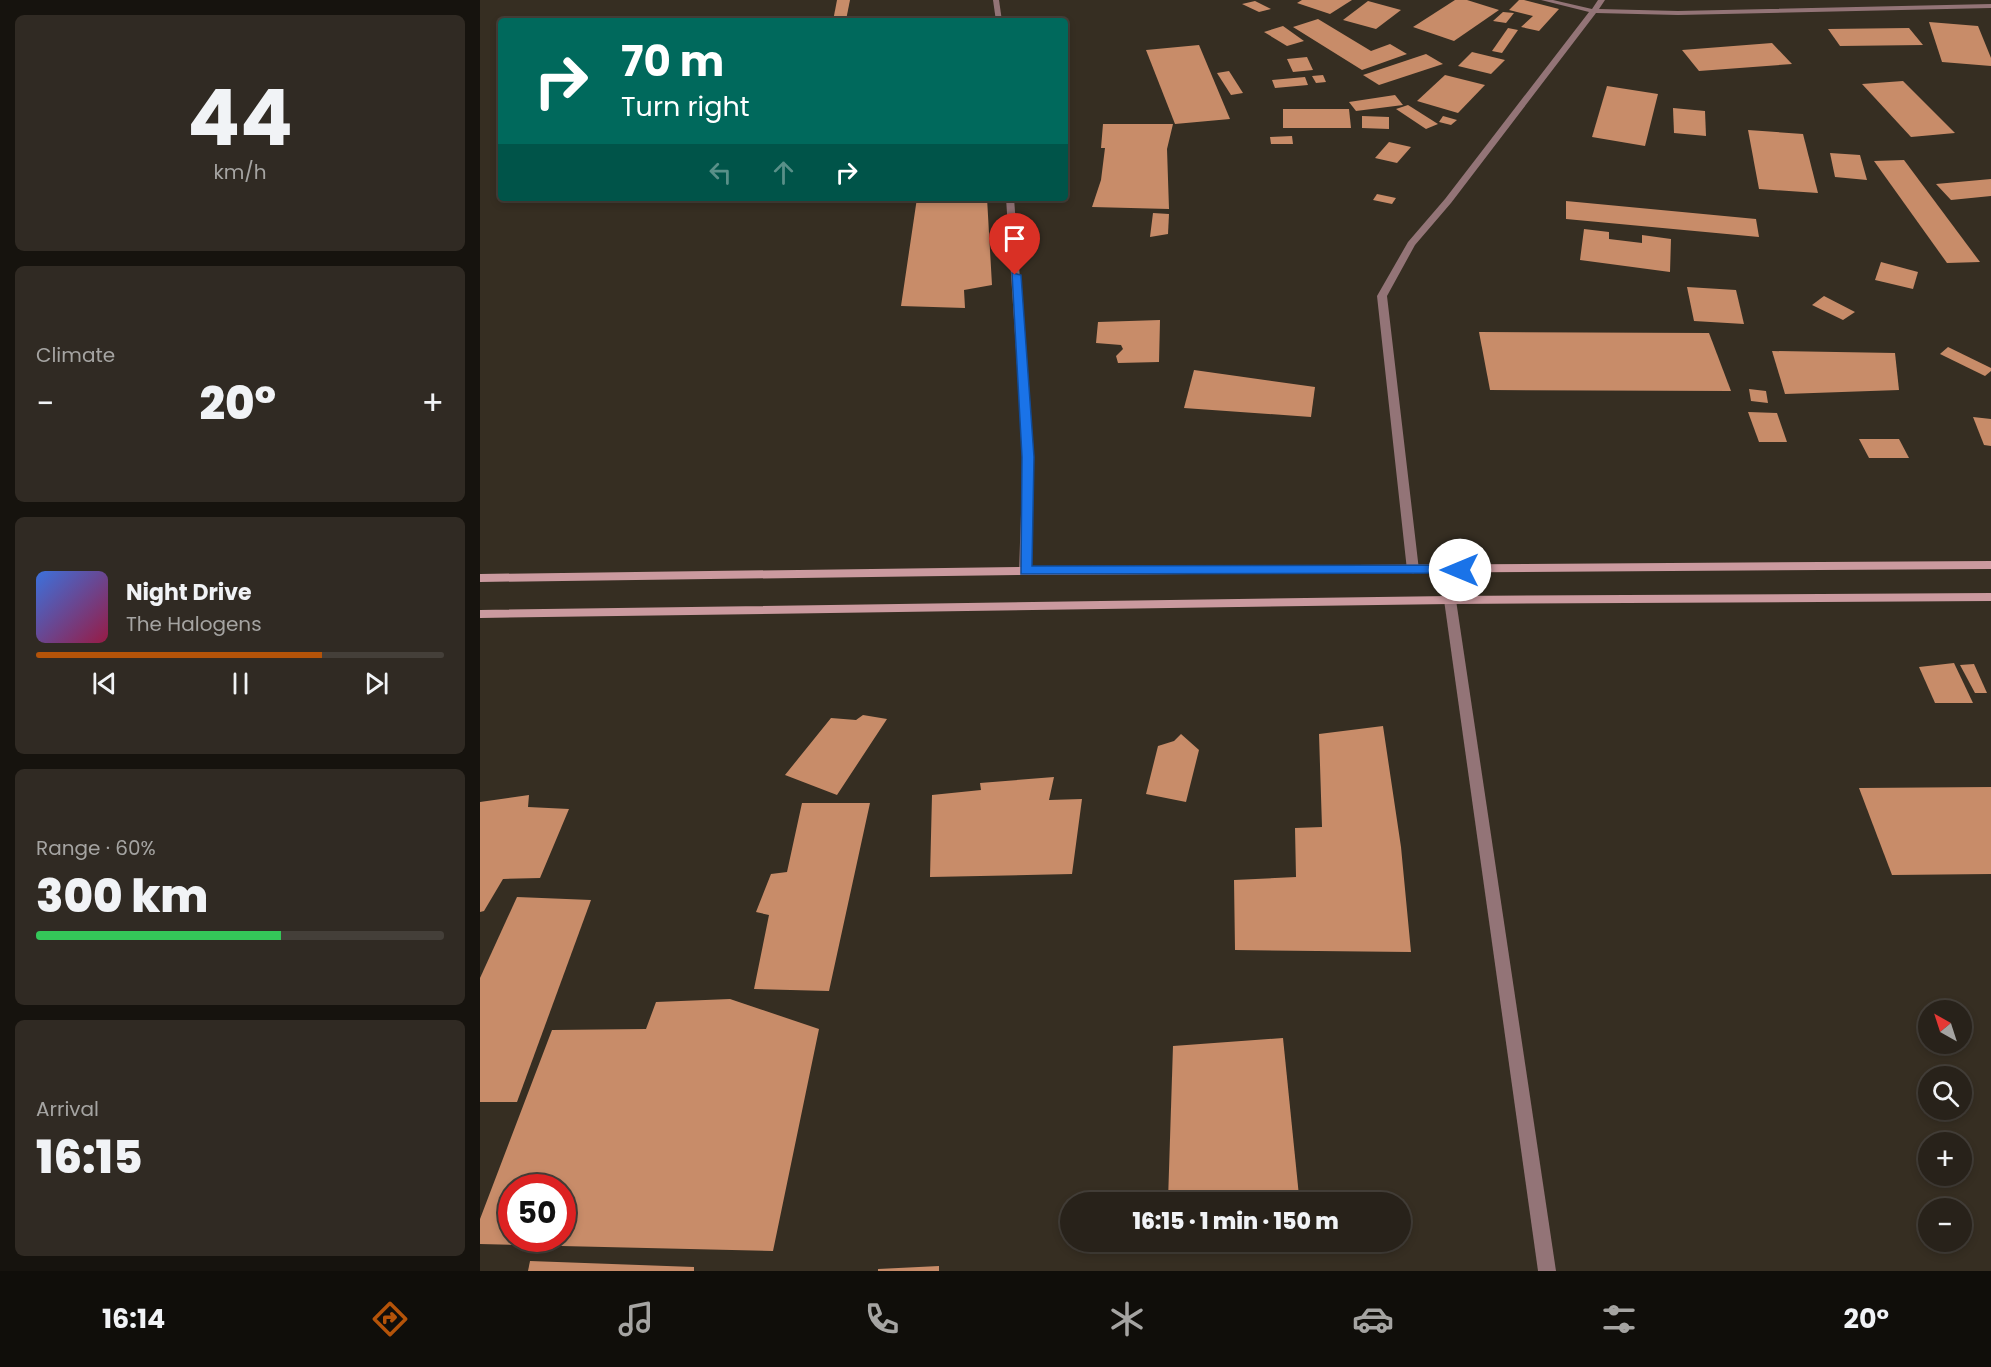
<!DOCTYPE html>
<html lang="en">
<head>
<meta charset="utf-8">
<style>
  body { margin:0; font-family:Poppins,sans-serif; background:#302a23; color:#f1f3f6; height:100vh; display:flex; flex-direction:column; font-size:22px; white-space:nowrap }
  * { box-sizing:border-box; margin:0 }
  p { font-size:20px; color:#a5a4a2 }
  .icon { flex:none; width:33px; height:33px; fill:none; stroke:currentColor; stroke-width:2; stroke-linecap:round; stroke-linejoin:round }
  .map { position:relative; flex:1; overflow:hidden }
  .drawer { display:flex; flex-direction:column; gap:15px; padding:15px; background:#16130e; width:480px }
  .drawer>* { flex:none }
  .top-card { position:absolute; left:18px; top:18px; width:570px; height:183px; border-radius:6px; box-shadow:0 3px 9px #0003,0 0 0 2px #443f39; background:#00695c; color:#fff; overflow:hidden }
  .needle { width:39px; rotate:321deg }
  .controls { position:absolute; left:1438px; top:1000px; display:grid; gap:12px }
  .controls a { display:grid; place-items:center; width:54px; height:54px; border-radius:50%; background:#28221a; box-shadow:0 3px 9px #0003,0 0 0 2px #443f39; font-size:30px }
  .speed { position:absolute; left:18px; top:1174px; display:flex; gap:12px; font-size:30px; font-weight:700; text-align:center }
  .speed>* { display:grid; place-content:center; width:78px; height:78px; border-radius:50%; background:#28221a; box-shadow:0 3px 9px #0003,0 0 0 2px #443f39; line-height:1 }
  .speed .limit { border:9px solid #d22; background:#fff; color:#111 }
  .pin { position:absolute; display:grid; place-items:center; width:51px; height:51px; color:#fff; margin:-62px -26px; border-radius:50% 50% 50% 0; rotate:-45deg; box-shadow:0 0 6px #0007 }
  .pin .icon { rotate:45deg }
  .me { position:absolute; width:66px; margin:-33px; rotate:270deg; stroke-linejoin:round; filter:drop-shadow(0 0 4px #0008) }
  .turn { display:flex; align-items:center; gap:21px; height:126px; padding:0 24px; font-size:27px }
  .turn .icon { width:78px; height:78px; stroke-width:2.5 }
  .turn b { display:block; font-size:42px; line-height:51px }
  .lanes { display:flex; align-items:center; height:57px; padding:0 24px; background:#0003; justify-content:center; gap:30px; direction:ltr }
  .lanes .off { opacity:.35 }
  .big { font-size:45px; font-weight:800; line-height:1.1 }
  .drawer .widget { flex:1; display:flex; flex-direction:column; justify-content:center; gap:9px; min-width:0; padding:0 21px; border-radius:9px; background:#302a23 }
  .drawer .dial { align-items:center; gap:0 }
  .dial b { font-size:78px; line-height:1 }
  .song { display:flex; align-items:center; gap:18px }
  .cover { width:72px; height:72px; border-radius:9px; background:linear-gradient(135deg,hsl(220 70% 55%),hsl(340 70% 35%)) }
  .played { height:6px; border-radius:3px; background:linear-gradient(90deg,#b45309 70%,#443f39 70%) }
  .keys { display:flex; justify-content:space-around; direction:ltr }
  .heat { display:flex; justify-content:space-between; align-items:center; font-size:33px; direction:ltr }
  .charge { height:9px; border-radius:4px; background:linear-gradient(90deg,#34c759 60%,#443f39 0) }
  .trip { position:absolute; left:580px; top:1192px; width:351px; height:60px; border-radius:30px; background:#28221a; box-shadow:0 3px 9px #0003,0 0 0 2px #443f39; font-weight:800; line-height:60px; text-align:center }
  .menu { display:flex; height:96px; justify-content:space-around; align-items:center; background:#100e0a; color:#a5a4a2 }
  .menu .icon { width:42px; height:42px }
  .menu .on { color:#b45309 }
  .menu b { font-size:27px; color:#f1f3f6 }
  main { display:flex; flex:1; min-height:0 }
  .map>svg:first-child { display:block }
  .building { fill:#c88c69; fill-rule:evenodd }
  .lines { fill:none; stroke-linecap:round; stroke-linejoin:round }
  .street { fill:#937477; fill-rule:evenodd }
  .secondary { fill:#cb9a9f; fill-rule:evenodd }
  .route { fill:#1a73e8; stroke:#114b97; stroke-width:1.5 }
</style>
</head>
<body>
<main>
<section class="drawer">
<div class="widget dial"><b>44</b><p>km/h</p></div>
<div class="widget"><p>Climate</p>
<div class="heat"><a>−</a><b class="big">20°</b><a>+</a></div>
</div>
<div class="widget">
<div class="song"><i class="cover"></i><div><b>Night Drive</b><p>The Halogens</p></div></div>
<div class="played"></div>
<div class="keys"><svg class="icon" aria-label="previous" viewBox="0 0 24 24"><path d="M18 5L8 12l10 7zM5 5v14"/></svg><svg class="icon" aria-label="pause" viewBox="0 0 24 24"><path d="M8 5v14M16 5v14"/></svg><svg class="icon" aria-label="next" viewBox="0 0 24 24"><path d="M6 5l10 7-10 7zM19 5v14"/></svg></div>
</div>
<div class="widget"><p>Range · 60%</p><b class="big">300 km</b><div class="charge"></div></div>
<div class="widget"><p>Arrival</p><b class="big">16:15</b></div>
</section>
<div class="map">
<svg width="1511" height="1271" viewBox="0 0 1511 1271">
  <rect width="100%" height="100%" fill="#362e22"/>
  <g class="building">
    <polygon points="357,0 370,0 366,20 353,21"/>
    <polygon points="822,0 872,0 850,14 817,3"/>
    <polygon points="975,0 987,0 1019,10 974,41 933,27"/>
    <polygon points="1039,0 1044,0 1079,9 1059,31 1041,27 1053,16 1029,10"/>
    <polygon points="775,1 791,9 779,12 762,4"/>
    <polygon points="888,1 921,10 896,29 863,20"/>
    <polygon points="1023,12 1034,13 1026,23 1013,21"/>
    <polygon points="838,19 891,51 910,44 927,54 882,70 813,27"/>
    <polygon points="1449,22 1498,26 1511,58 1511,66 1462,62"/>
    <polygon points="803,26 824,41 807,46 784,32"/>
    <polygon points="1028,28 1038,30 1022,53 1012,51"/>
    <polygon points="1429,28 1443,45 1360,46 1348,29"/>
    <polygon points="1292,43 1312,64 1219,71 1202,50"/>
    <polygon points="719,45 750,119 695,124 666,50"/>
    <polygon points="992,52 1025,60 1011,74 978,66"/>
    <polygon points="946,54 963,64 899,85 883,75"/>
    <polygon points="827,57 833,70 813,72 807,59"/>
    <polygon points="749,71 763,93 751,95 737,73"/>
    <polygon points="843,75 846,82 836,83 832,76"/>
    <polygon points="965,75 1005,85 978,113 937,101"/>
    <polygon points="825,77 828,85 795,88 792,80"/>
    <polygon points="1423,81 1475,133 1431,137 1382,84"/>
    <polygon points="1127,86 1178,94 1165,146 1112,137"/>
    <polygon points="915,95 923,105 876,111 869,102"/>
    <polygon points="928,105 958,124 946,129 916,109"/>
    <polygon points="1193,108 1225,111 1226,136 1194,133"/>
    <polygon points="803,109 869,109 871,128 803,128"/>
    <polygon points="882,116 909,117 909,129 882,128"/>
    <polygon points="963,116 977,120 971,125 959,122"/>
    <polygon points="623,124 693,124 687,149 689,209 612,207 621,180 625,148 621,148"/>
    <polygon points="1268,130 1323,134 1338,193 1279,189"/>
    <polygon points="812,136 813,144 791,144 790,137"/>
    <polygon points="909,142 931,147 917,163 895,158"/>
    <polygon points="1350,153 1380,155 1387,180 1355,177"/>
    <polygon points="1424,160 1500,262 1467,263 1394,161"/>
    <polygon points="1511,179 1511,196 1471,200 1456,184"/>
    <polygon points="897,194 916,198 912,204 893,200"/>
    <polygon points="437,198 507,198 512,285 484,290 485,308 421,306"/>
    <polygon points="1086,201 1276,219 1279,237 1086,219"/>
    <polygon points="673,213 689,214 688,234 670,237"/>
    <polygon points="1104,229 1129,232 1129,239 1162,243 1162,235 1191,239 1190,272 1100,260"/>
    <polygon points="1401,262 1438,272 1433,289 1395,280"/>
    <polygon points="1207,287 1256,290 1264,324 1214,321"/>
    <polygon points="1344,296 1375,312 1363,320 1332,305"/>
    <polygon points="680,320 679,362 638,363 636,356 643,349 641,345 616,343 618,322"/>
    <polygon points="999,332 1229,333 1251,391 1010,390"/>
    <polygon points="1468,347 1511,368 1511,371 1505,376 1460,354"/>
    <polygon points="1292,351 1415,353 1419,390 1305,394"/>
    <polygon points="714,370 835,387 831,417 704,408"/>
    <polygon points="1269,389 1286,391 1288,403 1271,401"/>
    <polygon points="1268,412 1297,413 1307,442 1279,442"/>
    <polygon points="1493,417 1511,419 1511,446 1504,445"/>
    <polygon points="1379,439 1419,439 1429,458 1389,458"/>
    <polygon points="1474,663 1493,703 1455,703 1439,667"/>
    <polygon points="1494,664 1507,693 1495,693 1480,665"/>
    <polygon points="383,715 407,719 357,795 305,775 351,718 376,720"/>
    <polygon points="903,726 921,847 931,952 755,950 754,880 816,877 815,828 842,827 839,734"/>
    <polygon points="701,734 719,750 706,802 666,794 678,746 694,741"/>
    <polygon points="574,777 569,800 602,799 592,874 450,877 452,795 501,790 500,783"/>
    <polygon points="1511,787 1511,874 1412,875 1379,788"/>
    <polygon points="49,795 48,807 89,809 60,878 23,879 4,911 0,912 0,802"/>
    <polygon points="322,803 390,803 349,991 274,989 289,915 276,912 291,874 307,872"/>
    <polygon points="37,897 111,900 37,1102 0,1102 0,978"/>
    <path d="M250 999 339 1029 293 1251 0 1244V1219L72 1030 166 1029 176 1002ZM32 1188H82V1239H32Z"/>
    <polygon points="803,1038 819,1196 688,1201 693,1046"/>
    <polygon points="50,1261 214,1267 214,1271 48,1271"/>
    <polygon points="459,1266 459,1271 398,1271 398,1269"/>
  </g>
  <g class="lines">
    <g class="street">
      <polygon points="513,0 519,0 522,21 516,21"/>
      <polygon points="1061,0 1073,0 1112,9 1118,0 1125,0 1119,9 1198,11 1511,4 1511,8 1198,15 1116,13 971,203 935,245 907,296 939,570 933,574 927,570 897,296 928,242 965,199 1109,12"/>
      <polygon points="526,198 534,198 553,457 551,571 545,575 539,571 543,457"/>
      <polygon points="970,596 976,600 1076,1271 1058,1271 964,600"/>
    </g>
    <g class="secondary">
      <polygon points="1511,561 1511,569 545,575 0,582 0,574 545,567"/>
      <polygon points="1511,593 1511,601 970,604 0,618 0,610 970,596"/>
    </g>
  </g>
  <polygon class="route" points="532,273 541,275 554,457 552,566 980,565 986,570 985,573 541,574 542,457"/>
</svg>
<div class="controls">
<a><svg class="needle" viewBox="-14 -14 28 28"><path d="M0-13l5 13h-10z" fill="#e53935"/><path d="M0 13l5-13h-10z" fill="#a5a4a2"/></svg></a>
<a><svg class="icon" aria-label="search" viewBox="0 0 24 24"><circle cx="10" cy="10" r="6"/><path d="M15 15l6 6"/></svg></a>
<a>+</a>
<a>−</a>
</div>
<div class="speed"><div class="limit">50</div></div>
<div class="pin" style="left:535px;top:275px;background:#d93025"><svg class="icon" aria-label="arrive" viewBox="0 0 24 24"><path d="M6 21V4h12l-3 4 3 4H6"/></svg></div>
<svg class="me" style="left:980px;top:570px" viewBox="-20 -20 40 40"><circle r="19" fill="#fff"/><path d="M0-13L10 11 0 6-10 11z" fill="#1a73e8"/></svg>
<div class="trip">16:15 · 1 min · 150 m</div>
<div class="top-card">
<div class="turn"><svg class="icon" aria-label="right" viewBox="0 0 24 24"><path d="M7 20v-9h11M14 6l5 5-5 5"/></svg><div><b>70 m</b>Turn right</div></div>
<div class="lanes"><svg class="icon off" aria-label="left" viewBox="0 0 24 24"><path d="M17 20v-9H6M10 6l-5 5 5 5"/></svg><svg class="icon off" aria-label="ahead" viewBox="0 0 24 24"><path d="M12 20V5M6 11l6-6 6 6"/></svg><svg class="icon" aria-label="right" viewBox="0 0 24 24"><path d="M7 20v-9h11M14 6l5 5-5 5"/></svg></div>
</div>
</div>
</main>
<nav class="menu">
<b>16:14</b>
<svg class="icon on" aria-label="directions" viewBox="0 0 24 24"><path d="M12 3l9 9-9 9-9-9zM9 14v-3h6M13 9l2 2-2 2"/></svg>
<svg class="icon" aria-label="music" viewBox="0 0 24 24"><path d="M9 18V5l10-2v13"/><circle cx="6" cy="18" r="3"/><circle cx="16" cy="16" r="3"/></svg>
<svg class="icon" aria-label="phone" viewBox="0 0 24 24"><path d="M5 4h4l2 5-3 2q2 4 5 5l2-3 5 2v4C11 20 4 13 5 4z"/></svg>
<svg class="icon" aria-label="climate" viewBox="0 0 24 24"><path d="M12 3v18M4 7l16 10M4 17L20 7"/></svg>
<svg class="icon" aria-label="car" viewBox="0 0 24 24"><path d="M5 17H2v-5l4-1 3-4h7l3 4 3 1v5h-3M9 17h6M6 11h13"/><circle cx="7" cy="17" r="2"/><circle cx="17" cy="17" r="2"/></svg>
<svg class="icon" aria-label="filters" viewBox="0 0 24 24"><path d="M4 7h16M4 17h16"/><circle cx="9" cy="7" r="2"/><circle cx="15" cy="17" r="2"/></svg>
<b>20°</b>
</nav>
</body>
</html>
